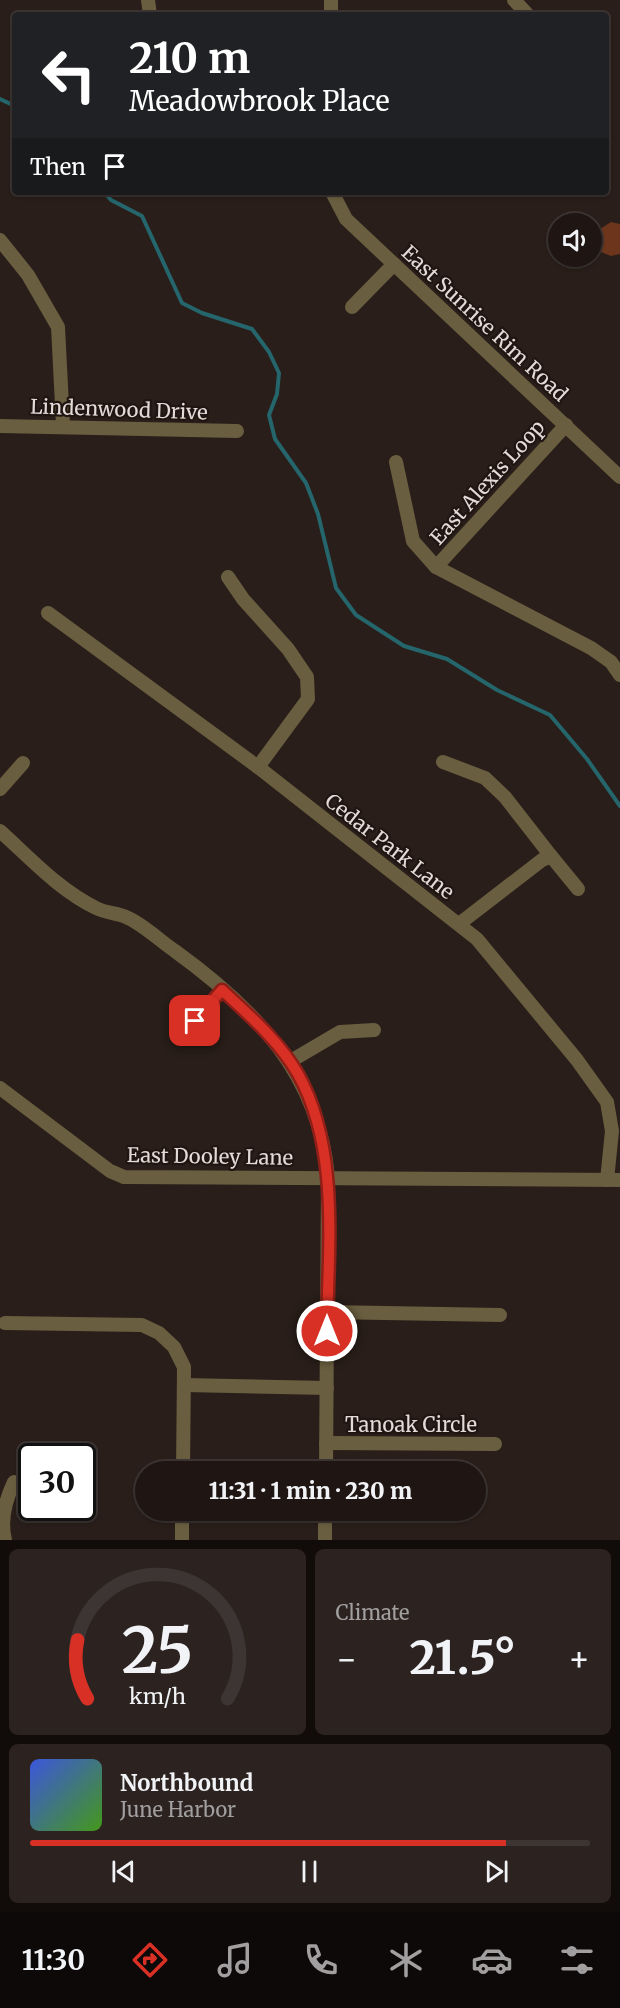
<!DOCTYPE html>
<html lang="en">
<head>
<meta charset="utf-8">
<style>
  body { margin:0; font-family:Merriweather,serif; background:#2c2321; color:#f1f3f6; height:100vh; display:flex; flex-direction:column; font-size:22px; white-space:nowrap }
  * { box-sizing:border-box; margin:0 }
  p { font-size:20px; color:#a19fa0 }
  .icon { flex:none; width:33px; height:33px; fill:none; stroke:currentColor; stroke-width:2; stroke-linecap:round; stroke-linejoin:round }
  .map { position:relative; height:1540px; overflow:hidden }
  .panel { display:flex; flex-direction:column; gap:9px; padding:9px; background:#110c0a; flex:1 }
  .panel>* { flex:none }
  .guide { position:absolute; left:12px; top:12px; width:597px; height:183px; border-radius:6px; box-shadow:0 2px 4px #0004,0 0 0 2px #3c3533; background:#202124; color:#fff; overflow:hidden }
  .controls { position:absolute; left:548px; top:213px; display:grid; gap:12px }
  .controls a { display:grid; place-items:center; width:54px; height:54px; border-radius:50%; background:#1f1613; box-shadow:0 2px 4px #0004,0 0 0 2px #3c3533; font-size:30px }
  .speed { position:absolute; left:18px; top:1443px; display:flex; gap:12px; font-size:30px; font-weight:700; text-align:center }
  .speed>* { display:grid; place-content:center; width:78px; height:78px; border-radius:50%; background:#1f1613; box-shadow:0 2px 4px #0004,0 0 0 2px #3c3533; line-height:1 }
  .speed .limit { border:3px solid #111; border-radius:9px; background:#fff; color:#111 }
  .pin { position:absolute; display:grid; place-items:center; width:51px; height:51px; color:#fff; margin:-26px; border-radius:12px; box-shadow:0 3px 9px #0006 }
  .me { position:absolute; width:66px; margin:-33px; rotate:0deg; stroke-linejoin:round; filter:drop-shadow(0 0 4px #0008) }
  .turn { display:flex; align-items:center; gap:21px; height:126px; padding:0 18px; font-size:27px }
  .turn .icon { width:78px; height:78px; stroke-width:2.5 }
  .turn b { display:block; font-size:42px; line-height:51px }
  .then { display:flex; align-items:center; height:57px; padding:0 18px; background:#0003; gap:12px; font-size:22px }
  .big { font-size:45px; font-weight:800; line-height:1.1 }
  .panel .tile { flex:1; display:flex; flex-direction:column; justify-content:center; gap:9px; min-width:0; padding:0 21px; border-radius:9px; background:#2c2321 }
  .panel .dial { align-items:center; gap:0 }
  .dial svg { height:156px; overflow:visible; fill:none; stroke:#3c3533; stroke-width:7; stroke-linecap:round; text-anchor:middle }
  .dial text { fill:#f1f3f6; stroke:none }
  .song { display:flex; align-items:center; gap:18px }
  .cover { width:72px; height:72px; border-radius:9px; background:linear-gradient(135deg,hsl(230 70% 55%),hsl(100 70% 35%)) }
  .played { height:6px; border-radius:3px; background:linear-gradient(90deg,#d93025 85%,#3c3533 85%) }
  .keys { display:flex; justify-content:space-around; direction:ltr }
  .heat { display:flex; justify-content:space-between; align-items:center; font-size:33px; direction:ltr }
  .panel .tiles { flex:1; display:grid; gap:9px; grid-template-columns:1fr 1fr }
  .tile:last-child { grid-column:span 2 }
  .trip { position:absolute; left:135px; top:1461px; width:351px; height:60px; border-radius:30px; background:#1f1613; box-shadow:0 2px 4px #0004,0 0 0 2px #3c3533; font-weight:800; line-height:60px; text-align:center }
  .dock { display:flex; height:96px; justify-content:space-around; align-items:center; background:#0c0908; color:#a19fa0 }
  .dock .icon { width:42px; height:42px }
  .dock .current { color:#d93025 }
  .dock b { font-size:27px; color:#f1f3f6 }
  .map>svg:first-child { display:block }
  .green { fill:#6d351c }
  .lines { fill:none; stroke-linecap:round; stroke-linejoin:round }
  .stream { stroke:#25656c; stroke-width:4 }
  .minor { stroke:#695e3f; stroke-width:14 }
  .route-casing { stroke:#8d1f18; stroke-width:15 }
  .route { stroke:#d93025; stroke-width:10 }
  .labels { text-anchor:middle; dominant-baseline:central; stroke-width:4.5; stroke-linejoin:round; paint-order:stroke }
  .street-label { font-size:20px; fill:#e3dbd8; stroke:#201510 }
</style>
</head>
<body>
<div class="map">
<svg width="620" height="1540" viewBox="0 0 620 1540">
  <rect width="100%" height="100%" fill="#291e19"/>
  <polygon class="green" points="611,222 620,224 620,254 611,256 601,252 596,243 597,231"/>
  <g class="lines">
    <g class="stream">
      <polyline points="0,99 15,106"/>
      <polyline points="104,192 111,200 142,216 182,303 202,313 252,329 269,352 279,373 277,394 269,415 275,439 306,483 318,514 336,588 356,615 404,646 447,659 497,690 550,715 587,759 620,806"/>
    </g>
    <g class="minor">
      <polyline points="148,0 150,15"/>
      <polyline points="514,0 528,15"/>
      <polyline points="331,15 331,0"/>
      <polyline points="332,192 346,219 620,477"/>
      <polyline points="0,240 28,275 58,327 63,425"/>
      <polyline points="352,307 394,264"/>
      <polyline points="566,425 436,567 591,648 611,662 620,675"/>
      <polyline points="0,426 237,431"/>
      <polyline points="396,462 413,541 436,567"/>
      <polyline points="228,577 243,599 288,649 307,677 308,699 258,767"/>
      <polyline points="48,613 258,767 477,939 577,1060 607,1102 612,1131 607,1180"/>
      <polyline points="443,762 485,778 505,797 551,856 542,860 459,924"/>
      <polyline points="0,789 23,763"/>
      <path d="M0 831C30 858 59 890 96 908 105 913 117 913 126 917 143 924 160 941 175 951 255 1009 319 1074 328 1177L326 1472"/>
      <polyline points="551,856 578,889"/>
      <polyline points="181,1036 222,990"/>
      <polyline points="289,1062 340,1032 374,1030"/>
      <polyline points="0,1088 110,1171 124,1177 620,1180"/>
      <polyline points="327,1312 500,1315"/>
      <polyline points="5,1323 142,1325 159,1333 174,1347 184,1367 183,1472"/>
      <polyline points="184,1385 327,1388"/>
      <polyline points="326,1443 495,1444"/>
      <path d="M5 1540C0 1520 5 1501 14 1482"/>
      <polyline points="182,1540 182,1510"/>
      <polyline points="325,1540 325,1510"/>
    </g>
  </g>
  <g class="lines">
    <defs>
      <path id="route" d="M195 1021 222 990C250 1016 279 1041 298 1074 340 1149 328 1248 327 1331"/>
    </defs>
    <use href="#route" class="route-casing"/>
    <use href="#route" class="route"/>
  </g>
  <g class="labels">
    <g class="street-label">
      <text transform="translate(485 323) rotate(43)">East Sunrise Rim Road</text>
      <text transform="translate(119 409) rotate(2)">Lindenwood Drive</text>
      <text transform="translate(487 482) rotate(-48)">East Alexis Loop</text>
      <text transform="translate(390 846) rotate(38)">Cedar Park Lane</text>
      <text transform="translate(210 1156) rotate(1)">East Dooley Lane</text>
      <text x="411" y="1424">Tanoak Circle</text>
    </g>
  </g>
</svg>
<div class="controls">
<a><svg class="icon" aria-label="sound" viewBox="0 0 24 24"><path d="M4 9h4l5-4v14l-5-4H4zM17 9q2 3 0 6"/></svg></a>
</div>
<div class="speed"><div class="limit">30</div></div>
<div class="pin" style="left:195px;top:1021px;background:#d93025"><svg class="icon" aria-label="arrive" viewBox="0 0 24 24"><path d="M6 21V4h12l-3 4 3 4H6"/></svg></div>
<svg class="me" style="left:327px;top:1331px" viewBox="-20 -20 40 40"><circle r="17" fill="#d93025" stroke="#fff" stroke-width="3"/><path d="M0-11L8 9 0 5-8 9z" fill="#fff"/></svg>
<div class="trip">11:31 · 1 min · 230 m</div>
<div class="guide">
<div class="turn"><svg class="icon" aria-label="left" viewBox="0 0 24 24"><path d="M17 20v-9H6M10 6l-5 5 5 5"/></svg><div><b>210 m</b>Meadowbrook Place</div></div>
<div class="then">Then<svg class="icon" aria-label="arrive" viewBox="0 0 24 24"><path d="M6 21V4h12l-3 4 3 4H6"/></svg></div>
</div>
</div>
<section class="panel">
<div class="tiles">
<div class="tile dial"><svg viewBox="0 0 100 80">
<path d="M14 69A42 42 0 1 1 86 69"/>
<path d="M14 69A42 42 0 0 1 9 39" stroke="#d93025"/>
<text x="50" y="56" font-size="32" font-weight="700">25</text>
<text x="50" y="72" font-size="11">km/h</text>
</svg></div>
<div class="tile"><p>Climate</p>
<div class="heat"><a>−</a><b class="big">21.5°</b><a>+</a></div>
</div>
<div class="tile">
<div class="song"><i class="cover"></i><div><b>Northbound</b><p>June Harbor</p></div></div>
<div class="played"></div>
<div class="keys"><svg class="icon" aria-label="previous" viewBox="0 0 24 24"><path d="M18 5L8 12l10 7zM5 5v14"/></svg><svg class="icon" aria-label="pause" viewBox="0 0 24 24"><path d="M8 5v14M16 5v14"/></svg><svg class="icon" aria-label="next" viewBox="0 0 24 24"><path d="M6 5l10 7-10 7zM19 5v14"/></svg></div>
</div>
</div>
</section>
<nav class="dock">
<b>11:30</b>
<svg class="icon current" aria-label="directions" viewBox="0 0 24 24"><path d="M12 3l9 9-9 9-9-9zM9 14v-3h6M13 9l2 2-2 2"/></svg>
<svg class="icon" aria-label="music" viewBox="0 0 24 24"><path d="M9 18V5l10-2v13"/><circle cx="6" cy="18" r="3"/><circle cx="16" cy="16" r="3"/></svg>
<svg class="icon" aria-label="phone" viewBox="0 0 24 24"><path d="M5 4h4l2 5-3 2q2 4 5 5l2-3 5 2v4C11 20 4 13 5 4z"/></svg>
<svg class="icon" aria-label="climate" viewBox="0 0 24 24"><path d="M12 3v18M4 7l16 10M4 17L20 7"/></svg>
<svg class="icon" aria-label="car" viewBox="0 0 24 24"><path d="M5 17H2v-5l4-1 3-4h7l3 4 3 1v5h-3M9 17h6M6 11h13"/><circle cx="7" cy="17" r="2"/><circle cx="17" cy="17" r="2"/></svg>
<svg class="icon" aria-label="filters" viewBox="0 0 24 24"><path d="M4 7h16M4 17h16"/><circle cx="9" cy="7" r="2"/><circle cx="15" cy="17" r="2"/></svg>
</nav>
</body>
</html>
